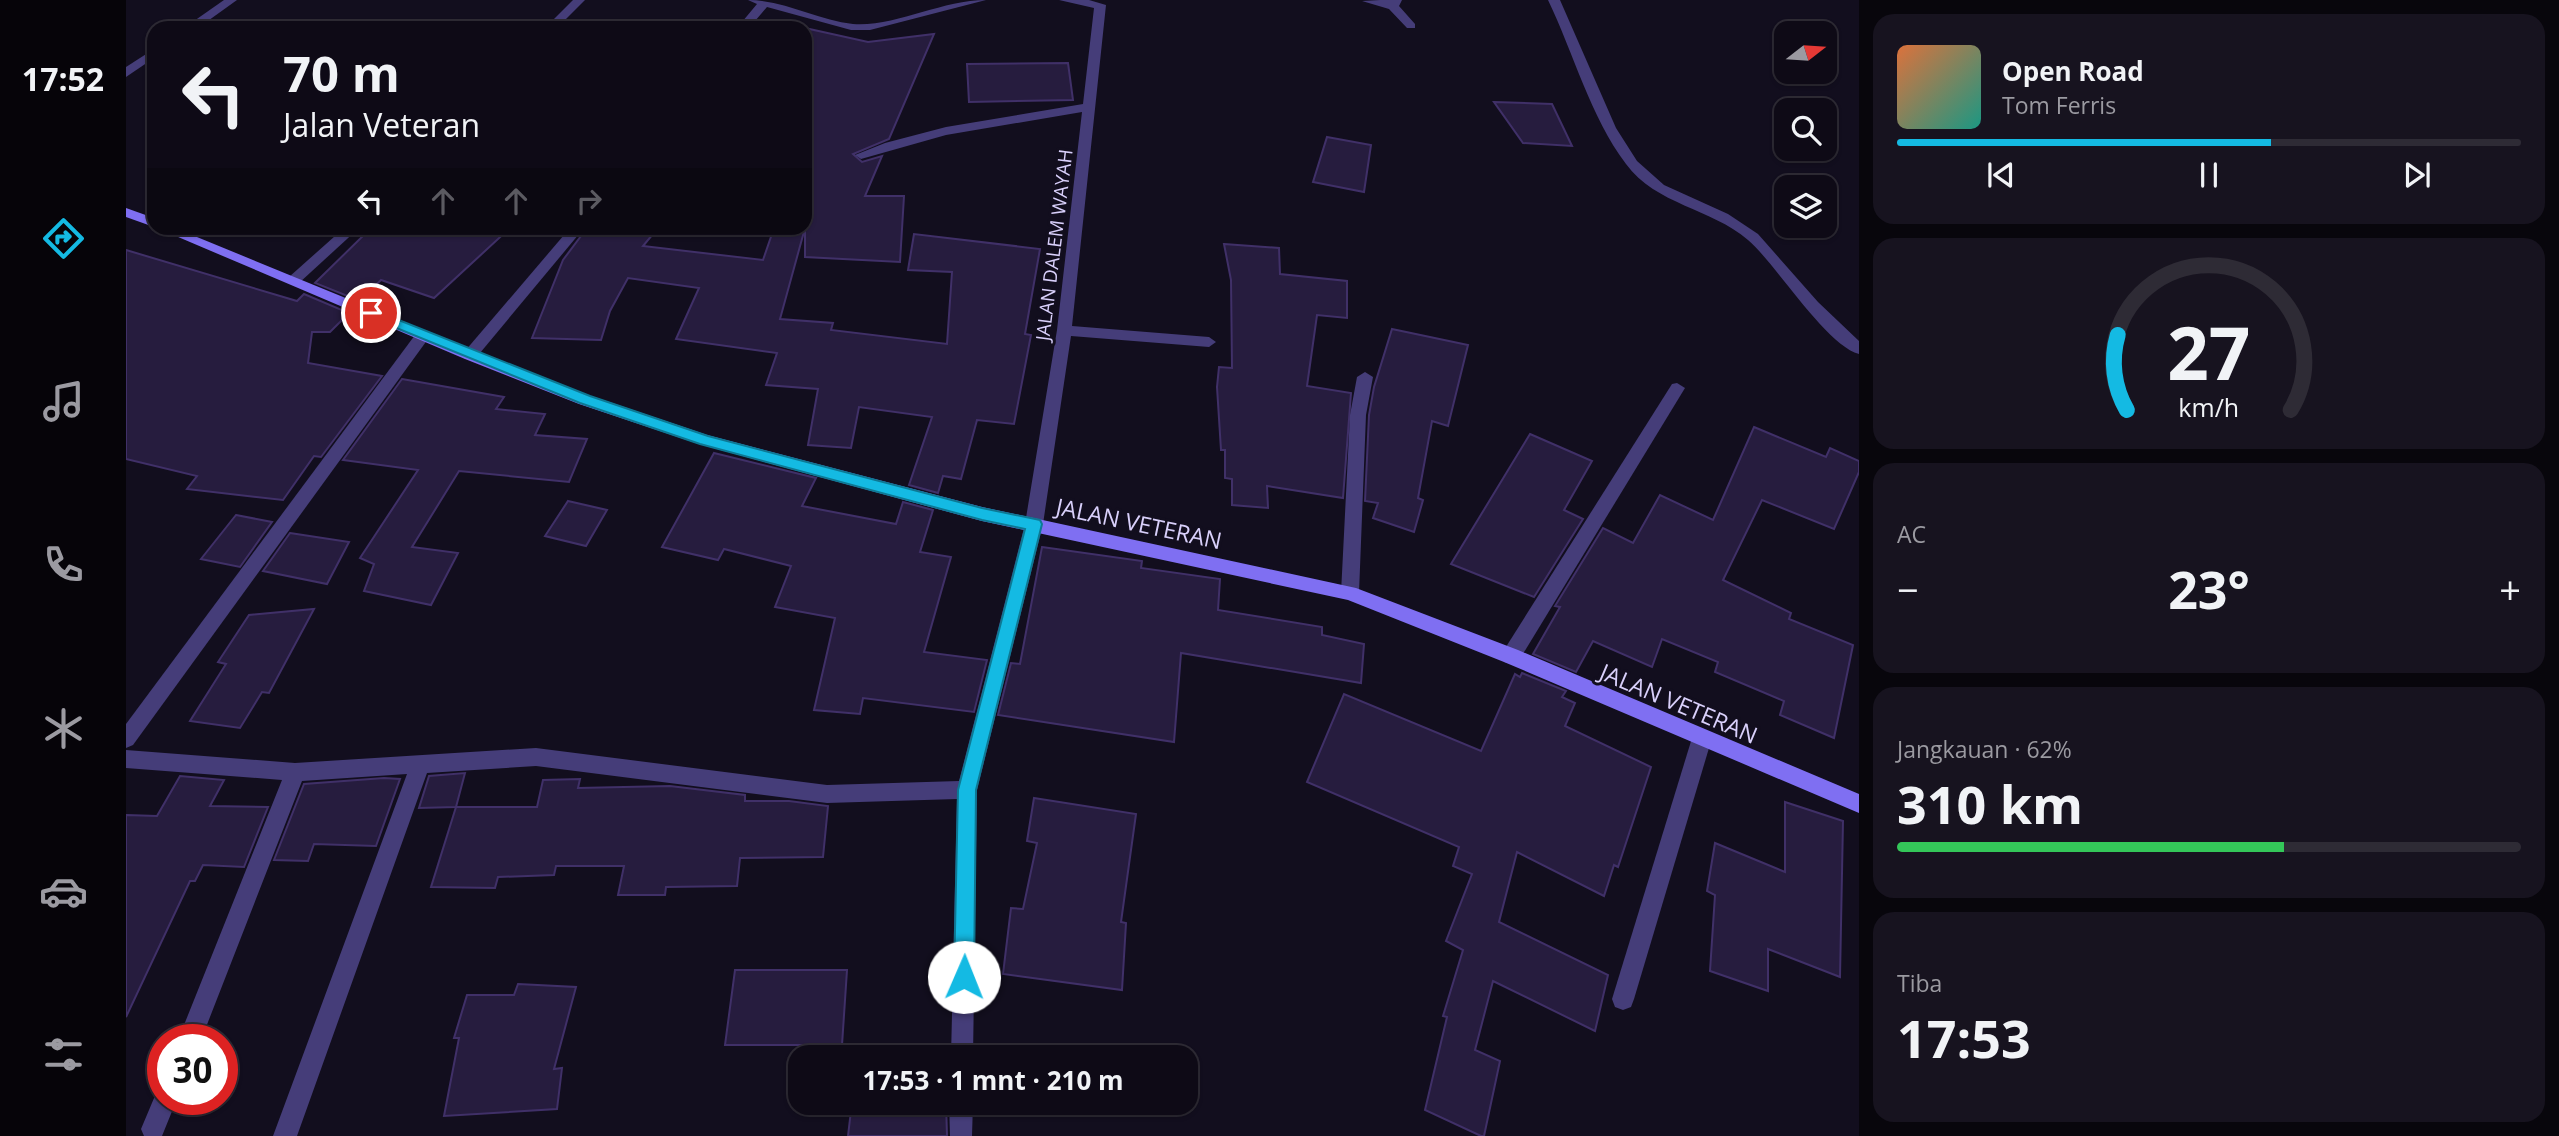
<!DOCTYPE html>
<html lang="id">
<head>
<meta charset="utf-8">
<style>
  body { margin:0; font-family:"Open Sans",sans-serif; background:#17131f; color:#f1f3f6; height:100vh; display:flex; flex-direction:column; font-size:26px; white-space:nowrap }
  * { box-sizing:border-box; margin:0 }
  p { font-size:23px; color:#9b9aa1 }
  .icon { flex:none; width:38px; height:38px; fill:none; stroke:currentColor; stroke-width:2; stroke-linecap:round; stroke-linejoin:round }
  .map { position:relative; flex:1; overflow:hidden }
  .sheet { display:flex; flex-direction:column; gap:14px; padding:14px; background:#08060c; width:700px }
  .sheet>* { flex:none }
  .hud { position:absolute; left:21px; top:21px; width:665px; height:214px; border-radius:21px; box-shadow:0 2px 5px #0004,0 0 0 2px #2e2b35; background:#0e0a16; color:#f1f3f6; overflow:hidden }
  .needle { width:46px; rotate:73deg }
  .buttons { position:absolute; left:1648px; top:21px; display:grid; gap:14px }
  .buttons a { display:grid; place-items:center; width:63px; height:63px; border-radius:14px; background:#0e0a16; box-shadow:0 2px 5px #0004,0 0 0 2px #2e2b35; font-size:35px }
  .speed { position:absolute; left:21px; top:1024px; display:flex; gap:14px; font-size:35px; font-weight:700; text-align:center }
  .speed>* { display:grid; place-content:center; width:91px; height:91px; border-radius:50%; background:#0e0a16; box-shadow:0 2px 5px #0004,0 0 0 2px #2e2b35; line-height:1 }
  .speed .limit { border:10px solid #d22; background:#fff; color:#111 }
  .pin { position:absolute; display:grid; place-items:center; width:60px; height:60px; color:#fff; margin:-30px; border:4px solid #fff; border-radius:50%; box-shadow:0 2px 7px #0007 }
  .me { position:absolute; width:77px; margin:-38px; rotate:1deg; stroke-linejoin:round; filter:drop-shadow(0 0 5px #0008) }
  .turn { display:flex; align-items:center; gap:24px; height:147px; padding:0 21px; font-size:32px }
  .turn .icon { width:91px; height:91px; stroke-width:2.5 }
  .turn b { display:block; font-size:49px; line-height:60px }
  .lanes { display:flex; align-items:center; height:66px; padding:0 21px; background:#0003; justify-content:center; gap:35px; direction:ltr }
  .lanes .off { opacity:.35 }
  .big { font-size:52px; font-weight:700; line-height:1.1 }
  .sheet .widget { flex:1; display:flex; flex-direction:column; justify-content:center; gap:10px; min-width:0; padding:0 24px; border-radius:21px; background:#17131f }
  .sheet .dial { align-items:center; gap:0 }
  .dial svg { height:182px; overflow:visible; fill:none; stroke:#2e2b35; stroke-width:7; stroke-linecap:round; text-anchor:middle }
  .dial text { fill:#f1f3f6; stroke:none }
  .song { display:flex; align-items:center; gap:21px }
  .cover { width:84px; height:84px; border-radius:10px; background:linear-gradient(135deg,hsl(20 70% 55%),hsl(170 70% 35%)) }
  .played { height:7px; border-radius:4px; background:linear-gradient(90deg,#14bae3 60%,#2e2b35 60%) }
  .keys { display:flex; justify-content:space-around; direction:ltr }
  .heat { display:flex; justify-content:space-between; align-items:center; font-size:38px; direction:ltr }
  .charge { height:10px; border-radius:5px; background:linear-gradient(90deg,#34c759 62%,#2e2b35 0) }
  .trip { position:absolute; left:662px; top:1045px; width:410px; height:70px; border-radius:21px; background:#0e0a16; box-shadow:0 2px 5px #0004,0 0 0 2px #2e2b35; font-weight:700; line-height:70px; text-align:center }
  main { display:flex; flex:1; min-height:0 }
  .dock { display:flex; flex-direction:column; width:126px; justify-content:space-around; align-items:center; background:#060409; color:#9b9aa1 }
  .dock .icon { width:49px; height:49px }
  .dock .current { color:#14bae3 }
  .dock b { font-size:32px; color:#f1f3f6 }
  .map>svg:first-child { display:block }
  .building { fill:#261c3e; stroke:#403068; stroke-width:2 }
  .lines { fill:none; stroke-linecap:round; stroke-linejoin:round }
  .street { fill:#453d79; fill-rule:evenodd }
  .secondary { fill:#7f6ff2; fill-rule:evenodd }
  .route { fill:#14bae3; stroke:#0d7994; stroke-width:2 }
  .labels { text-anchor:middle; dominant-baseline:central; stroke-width:6; stroke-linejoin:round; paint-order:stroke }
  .far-street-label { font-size:19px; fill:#d9d0fb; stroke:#120e1e }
  .street-label { font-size:23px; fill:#d9d0fb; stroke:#120e1e }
</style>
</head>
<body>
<main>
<nav class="dock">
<b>17:52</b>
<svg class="icon current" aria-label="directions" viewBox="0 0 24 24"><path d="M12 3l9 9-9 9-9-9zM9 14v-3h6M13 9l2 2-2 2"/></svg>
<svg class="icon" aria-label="music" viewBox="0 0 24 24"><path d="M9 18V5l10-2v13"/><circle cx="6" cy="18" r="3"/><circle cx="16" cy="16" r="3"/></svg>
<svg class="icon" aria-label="phone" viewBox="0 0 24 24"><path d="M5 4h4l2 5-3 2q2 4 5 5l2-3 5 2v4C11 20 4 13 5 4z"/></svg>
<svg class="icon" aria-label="climate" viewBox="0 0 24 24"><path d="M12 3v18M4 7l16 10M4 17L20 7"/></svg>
<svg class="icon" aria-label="car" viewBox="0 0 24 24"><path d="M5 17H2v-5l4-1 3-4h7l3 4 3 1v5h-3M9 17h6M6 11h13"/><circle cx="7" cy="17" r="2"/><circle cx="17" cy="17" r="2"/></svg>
<svg class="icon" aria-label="filters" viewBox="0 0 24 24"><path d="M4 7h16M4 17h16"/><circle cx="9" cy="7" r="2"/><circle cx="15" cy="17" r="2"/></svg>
</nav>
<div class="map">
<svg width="1733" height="1136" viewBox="0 0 1733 1136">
  <rect width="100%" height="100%" fill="#120e1e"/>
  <g class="building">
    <polygon points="679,28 742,42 808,34 763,139 727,154 736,162 756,156 739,196 778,196 774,262 679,257"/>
    <polygon points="942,63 947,100 843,102 841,64"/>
    <polygon points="1368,102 1426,104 1446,146 1397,143"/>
    <polygon points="1201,137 1245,145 1238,192 1187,182"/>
    <polygon points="245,228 384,228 308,298 255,280 234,301 189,283"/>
    <polygon points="461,228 532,228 517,246 637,260 648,228 679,228 654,319 707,323 705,330 821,344 826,272 782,270 788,234 914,249 899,334 905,335 888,424 851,420 835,479 817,476 812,493 783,485 806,417 733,407 725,448 682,445 692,389 640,385 651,353 550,339 573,288 502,278 484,311 475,340 406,338 437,260"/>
    <polygon points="1098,244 1153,248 1154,274 1221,281 1221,318 1191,315 1181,386 1225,393 1217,498 1141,486 1142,508 1106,505 1106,479 1099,478 1099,450 1095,450 1091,387 1093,367 1106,368 1105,280"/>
    <polygon points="0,250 171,301 178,294 223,313 204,332 186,332 182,363 256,376 195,457 188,456 157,500 61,489 71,476 0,459"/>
    <polygon points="1266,329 1342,345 1322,426 1306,421 1292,498 1297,500 1288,532 1247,518 1252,503 1239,501 1243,415 1248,387"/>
    <polygon points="276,379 378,397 370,409 419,414 409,435 461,439 443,482 333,471 286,547 332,553 305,605 238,591 248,564 234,558 292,470 217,460"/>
    <polygon points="1628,427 1700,457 1704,448 1733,461 1733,472 1708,529 1636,500 1597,580 1665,613 1663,619 1727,645 1708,738 1654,715 1658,701 1589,672 1592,662 1536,639 1526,667 1467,641 1450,672 1407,654 1434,607 1429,606 1477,528 1507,543 1534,495 1587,520"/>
    <polygon points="1404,434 1466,461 1438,510 1457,519 1408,597 1325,564"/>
    <polygon points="588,453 690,478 676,506 770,524 777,502 807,510 794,552 825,557 798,652 861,660 848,712 737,698 734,714 688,710 709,618 649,607 665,566 598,549 592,560 536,547"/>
    <polygon points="442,501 481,510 460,546 419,536"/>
    <polygon points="110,515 146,522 114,567 75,559"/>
    <polygon points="164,533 223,542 201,584 137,571"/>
    <polygon points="916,547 1016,561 1015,568 1094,579 1092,610 1196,627 1196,635 1238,644 1235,683 1055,653 1048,742 872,715 885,663 894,664"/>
    <polygon points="188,609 143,693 136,692 114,728 64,721 100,664 92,662 123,615"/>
    <polygon points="1396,673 1440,691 1436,697 1449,703 1439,726 1525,767 1492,867 1488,865 1478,896 1391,852 1373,922 1482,975 1469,1031 1367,981 1349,1050 1374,1061 1358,1136 1355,1136 1299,1110 1321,1017 1317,1016 1337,950 1320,941 1346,874 1327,866 1333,847 1181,782 1218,694 1355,751 1389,674 1394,677"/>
    <polygon points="339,773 330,807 293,808 303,776"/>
    <polygon points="54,776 98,780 84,806 142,807 118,867 77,865 69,881 64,881 0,1017 0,815 31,816"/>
    <polygon points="258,778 274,779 250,846 188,844 182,861 148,860 178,784"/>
    <polygon points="454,779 452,788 544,786 619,795 619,801 663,801 702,806 697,857 614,858 611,886 540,887 539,895 492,895 498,866 430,866 428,875 372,877 369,888 305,887 330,807 411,807 417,780"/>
    <polygon points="908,798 1010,814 995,922 1000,923 996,990 877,974 885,908 897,909 911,843 901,841"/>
    <polygon points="1659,802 1717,821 1714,977 1642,949 1642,991 1584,971 1589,895 1581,891 1589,843 1659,872"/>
    <polygon points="609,970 721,970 716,1045 599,1045"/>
    <polygon points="392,984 450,987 428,1069 436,1068 431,1109 318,1116 333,1038 328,1038 341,995 388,995"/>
    <polygon points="726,1102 820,1102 821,1136 722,1136"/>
  </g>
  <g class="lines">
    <g class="street">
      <polygon points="98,0 111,0 72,28 58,28"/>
      <polygon points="447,0 459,0 431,28 419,28"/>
      <path d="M622 0C659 0 691 20 727 24 770 27 815 0 860 0L744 30H725L641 7 623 28H611L631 4Z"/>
      <polygon points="933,0 963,0 980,5 946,326 1083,337 1090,342 1083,347 945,336 917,524 851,790 847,1057 825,1057 831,799 701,803 410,766 301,773 171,1136 147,1136 281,774 176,781 75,1040 52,1040 156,780 0,768 0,750 169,763 410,748 701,785 833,781 899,524 931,330 956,112 820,135 735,159 729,155 759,143 820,127 957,104 968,8"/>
      <polygon points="1254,0 1276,0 1273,6 1289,24 1289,28 1281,28 1263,9 1236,1"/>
      <path d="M1422 0H1434L1490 128 1511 161 1538 185 1602 214 1632 234 1692 302 1733 341V354C1700 345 1650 264 1622 240 1585 208 1530 205 1500 164 1464 116 1448 54 1422 0Z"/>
      <polygon points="28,49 28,58 0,77 0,67"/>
      <polygon points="218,228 233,228 173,283 163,283 163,277"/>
      <polygon points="444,228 458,228 349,359 339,359 336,355 339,351"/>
      <polygon points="297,330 304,335 302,339 7,745 0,748 0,724 292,331"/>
      <polygon points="1239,372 1247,377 1240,415 1233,593 1230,598 1218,598 1215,593 1224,415 1231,377"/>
      <polygon points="1551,383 1559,388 1392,662 1385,664 1378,662 1376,656 1378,650 1546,384"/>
      <polygon points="1576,729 1583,732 1586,738 1508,999 1505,1007 1497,1010 1489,1007 1486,999 1566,738 1569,732"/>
      <polygon points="37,1088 37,1099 51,1099 36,1136 18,1136 15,1129 31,1091"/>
      <polygon points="823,1102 847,1102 846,1136 824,1136"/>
    </g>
    <g class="secondary">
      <polygon points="0,208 28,218 28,227 0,217"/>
      <polygon points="31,228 49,228 349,351 465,396 581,435 856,507 1230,588 1392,650 1733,794 1733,813 1378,662 1222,600 856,521 573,444 453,404 339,359"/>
    </g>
  </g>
  <polygon class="route" points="245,309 464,396 582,436 856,508 914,520 916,524 850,790 848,977 845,984 838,987 831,984 828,977 832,790 899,529 856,520 574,444 454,403 241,316 241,310"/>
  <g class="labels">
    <g class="far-street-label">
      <text transform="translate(928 245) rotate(-83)">JALAN DALEM WAYAH</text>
    </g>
    <g class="street-label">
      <text transform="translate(1013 523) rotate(12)">JALAN VETERAN</text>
      <text transform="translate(1553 703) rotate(23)">JALAN VETERAN</text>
    </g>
  </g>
</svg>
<div class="buttons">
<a><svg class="needle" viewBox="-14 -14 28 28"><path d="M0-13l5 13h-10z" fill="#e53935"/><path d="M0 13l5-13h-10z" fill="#9b9aa1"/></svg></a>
<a><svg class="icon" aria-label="search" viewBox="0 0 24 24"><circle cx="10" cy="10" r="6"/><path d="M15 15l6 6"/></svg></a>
<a><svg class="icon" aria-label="layers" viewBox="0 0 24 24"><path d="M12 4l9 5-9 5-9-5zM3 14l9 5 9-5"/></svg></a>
</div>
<div class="speed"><div class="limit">30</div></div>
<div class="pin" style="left:245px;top:313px;background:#d93025"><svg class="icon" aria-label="arrive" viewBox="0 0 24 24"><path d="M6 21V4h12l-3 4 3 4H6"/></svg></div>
<svg class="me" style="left:838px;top:977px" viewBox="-20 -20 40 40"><circle r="19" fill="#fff"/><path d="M0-13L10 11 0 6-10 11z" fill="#14bae3"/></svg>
<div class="trip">17:53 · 1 mnt · 210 m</div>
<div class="hud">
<div class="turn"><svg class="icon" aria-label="left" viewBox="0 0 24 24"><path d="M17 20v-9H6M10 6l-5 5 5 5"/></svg><div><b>70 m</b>Jalan Veteran</div></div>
<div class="lanes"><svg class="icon" aria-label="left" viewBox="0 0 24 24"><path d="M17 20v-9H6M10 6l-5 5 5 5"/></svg><svg class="icon off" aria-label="ahead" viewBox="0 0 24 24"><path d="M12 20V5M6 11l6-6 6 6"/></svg><svg class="icon off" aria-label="ahead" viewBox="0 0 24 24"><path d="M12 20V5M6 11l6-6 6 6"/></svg><svg class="icon off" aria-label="right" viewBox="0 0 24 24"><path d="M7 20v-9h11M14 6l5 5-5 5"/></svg></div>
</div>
</div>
<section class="sheet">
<div class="widget">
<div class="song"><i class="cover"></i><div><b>Open Road</b><p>Tom Ferris</p></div></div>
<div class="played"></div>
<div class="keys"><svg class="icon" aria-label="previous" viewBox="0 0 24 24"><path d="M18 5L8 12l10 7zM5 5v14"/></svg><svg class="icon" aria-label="pause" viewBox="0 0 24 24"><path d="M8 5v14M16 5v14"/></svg><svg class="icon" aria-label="next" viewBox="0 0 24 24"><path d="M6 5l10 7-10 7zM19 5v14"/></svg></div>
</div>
<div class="widget dial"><svg viewBox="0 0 100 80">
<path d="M14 69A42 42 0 1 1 86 69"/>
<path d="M14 69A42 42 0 0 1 10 36" stroke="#14bae3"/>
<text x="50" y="56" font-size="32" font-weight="700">27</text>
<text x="50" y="72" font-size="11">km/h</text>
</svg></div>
<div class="widget"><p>AC</p>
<div class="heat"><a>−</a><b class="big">23°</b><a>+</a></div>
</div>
<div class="widget"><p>Jangkauan · 62%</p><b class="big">310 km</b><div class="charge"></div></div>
<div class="widget"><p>Tiba</p><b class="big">17:53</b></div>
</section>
</main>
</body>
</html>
